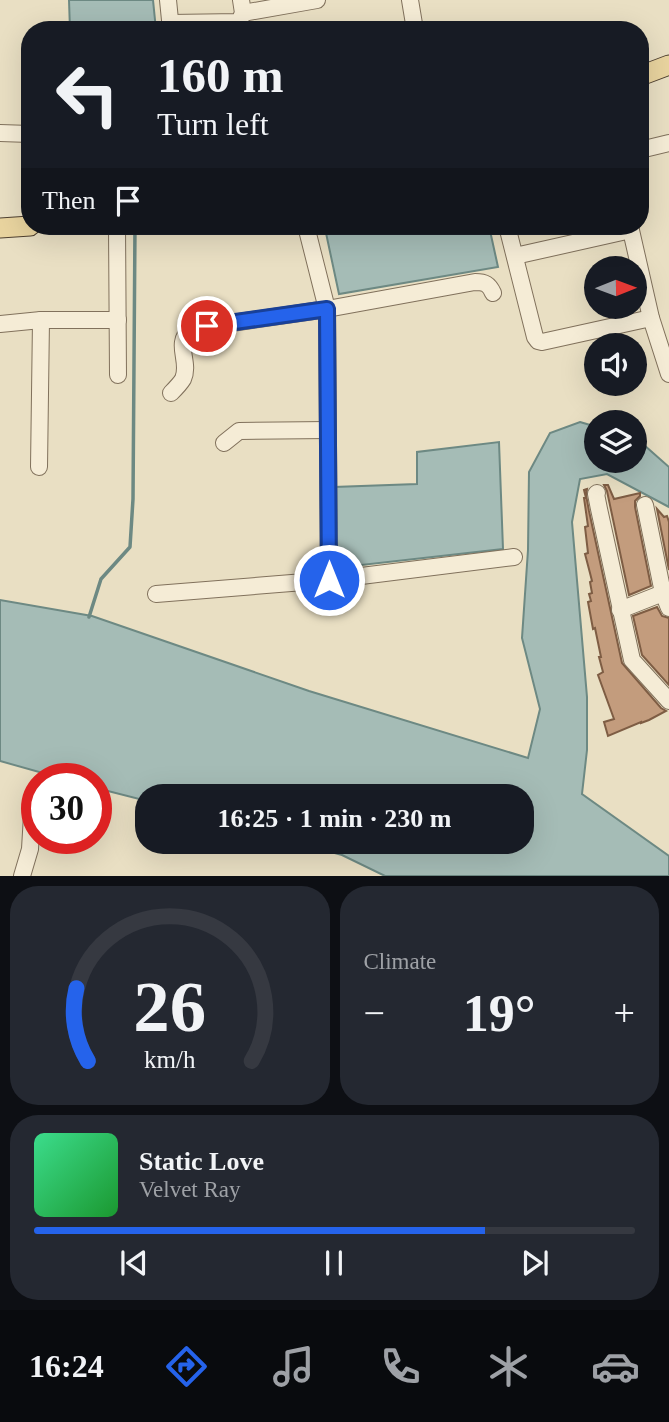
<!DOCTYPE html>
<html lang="en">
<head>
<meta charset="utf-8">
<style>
  body { margin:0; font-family:"Times New Roman",serif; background:#242831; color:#f1f3f6; height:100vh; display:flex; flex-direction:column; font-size:26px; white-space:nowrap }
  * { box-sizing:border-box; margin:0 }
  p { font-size:23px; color:#9ea1a6 }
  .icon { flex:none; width:38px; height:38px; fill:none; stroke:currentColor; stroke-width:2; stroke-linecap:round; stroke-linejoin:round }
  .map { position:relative; height:876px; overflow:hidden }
  .details { display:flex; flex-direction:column; gap:10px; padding:10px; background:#0d0f14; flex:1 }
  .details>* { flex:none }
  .top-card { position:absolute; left:21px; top:21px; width:628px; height:214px; border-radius:28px; box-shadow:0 7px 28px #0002; background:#171b24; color:#f1f3f6; overflow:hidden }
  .needle { width:46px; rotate:89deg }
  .buttons { position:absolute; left:584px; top:256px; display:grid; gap:14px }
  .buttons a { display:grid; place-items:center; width:63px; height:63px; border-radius:50%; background:#171b24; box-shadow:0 7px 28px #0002; font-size:35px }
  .speed { position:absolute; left:21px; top:763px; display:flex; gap:14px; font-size:35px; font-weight:700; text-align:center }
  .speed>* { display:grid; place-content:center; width:91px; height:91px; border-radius:50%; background:#171b24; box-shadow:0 7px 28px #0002; line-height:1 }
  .speed .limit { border:10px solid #d22; background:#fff; color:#111 }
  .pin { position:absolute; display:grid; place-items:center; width:60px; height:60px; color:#fff; margin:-30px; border:4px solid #fff; border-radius:50%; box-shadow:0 2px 7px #0007 }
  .me { position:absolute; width:77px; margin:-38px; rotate:0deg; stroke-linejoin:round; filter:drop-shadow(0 0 5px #0008) }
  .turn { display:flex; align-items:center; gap:24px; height:147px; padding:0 21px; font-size:32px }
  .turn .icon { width:91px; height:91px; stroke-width:2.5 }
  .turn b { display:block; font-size:49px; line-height:60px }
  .then { display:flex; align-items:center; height:66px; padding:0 21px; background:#0003; gap:14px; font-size:26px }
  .big { font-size:52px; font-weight:600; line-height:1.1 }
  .details .widget { flex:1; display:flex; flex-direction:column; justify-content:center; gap:10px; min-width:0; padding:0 24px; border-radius:28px; background:#242831 }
  .details .dial { align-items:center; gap:0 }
  .dial svg { height:182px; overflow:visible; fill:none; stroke:#363941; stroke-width:7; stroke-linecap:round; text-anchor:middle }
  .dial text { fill:#f1f3f6; stroke:none }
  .song { display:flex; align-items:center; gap:21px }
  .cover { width:84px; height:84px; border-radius:10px; background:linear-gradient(135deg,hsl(150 70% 55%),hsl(130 70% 35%)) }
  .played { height:7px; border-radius:4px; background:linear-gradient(90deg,#2563eb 75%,#363941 75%) }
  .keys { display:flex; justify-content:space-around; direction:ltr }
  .heat { display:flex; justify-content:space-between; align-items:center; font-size:38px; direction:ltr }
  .details .tiles { flex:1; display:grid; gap:10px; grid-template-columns:1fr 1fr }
  .widget:last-child { grid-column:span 2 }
  .trip { position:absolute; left:135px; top:784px; width:399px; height:70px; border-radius:28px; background:#171b24; box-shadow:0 7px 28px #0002; font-weight:600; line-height:70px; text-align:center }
  .dock { display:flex; height:112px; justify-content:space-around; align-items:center; background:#090b0e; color:#9ea1a6 }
  .dock .icon { width:49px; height:49px }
  .dock .selected { color:#2563eb }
  .dock b { font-size:32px; color:#f1f3f6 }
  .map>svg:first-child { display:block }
  .water { fill:#a5bcb6; stroke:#6d8983; stroke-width:2 }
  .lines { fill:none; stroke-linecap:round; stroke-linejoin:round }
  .stream { stroke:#6d8983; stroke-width:3.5 }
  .building { fill:#c39c7d; stroke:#7e5d44; stroke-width:2 }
  .minor-casing { stroke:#81715c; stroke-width:18 }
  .major-casing { stroke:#4f4030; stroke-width:21 }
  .minor { stroke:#f5ecd6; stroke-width:16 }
  .major { stroke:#e9d49f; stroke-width:19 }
  .route-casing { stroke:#184099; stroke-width:18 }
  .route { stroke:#2563eb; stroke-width:12 }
</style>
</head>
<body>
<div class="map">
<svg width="669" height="876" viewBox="0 0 669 876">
  <rect width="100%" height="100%" fill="#e9dfc3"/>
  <g class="water">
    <polygon points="69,0 153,0 156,30 70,30"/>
    <polygon points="354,226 489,226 498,267 339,294 326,233"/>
    <polygon points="580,422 597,427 597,460 635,460 635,437 669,467 669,507 607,474 580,479 572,522 587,697 587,750 582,794 669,856 669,876 385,876 342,855 294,842 522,842 522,796 147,796 147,801 96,788 96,779 64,779 0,761 0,600 92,616 309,691 528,758 540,709 522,638 528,550 529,472 550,433"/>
    <polygon points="499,442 503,549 335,568 334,487 417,484 417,452"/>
  </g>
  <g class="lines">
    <polyline class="stream" points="89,617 101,579 130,547 133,499 135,226"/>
  </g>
  <g class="building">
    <polygon points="604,485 608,485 614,499 640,493 640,496 635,501 635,507 651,586 629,595 607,491"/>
    <polygon points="587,489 586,495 589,511 622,663 661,708 666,711 649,720 641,723 641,722 608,736 604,722 614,719 598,675 603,672 599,657 601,657 595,628 593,629 588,602 591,601 589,594 592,593 590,582 592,581 590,573 585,554 588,553 585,527 588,526 584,498 586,498 584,490"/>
    <polygon points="657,509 664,517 667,516 669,522 669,570"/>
    <polygon points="657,607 662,616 669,618 669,685 642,655 633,616"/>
  </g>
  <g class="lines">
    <defs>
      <g id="minor">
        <polyline points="168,0 171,30"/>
        <polyline points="410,0 415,30"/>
        <polyline points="243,13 317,0"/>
        <polyline points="170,23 239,22 243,13 241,0"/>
        <polyline points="0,133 30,134"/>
        <polyline points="640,150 669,143"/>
        <polyline points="117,226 118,375"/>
        <polyline points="306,226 327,309 329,580"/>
        <polyline points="507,226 535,337 538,341 542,342 651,318"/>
        <polyline points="630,226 651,318 669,374"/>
        <polyline points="515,256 631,230"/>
        <polyline points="0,324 41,320 118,320"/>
        <path d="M171 393C175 389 180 384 183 379 191 361 173 344 191 329L327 309 475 282C485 282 489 284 493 293"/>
        <polyline points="224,443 239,431 328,430"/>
        <polyline points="39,467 41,320"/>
        <polyline points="597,493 596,494 599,509 632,660 669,701"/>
        <polyline points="645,505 663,593 669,608"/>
        <polyline points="156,594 329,580 514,557"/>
        <polyline points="620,610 663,593"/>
        <polyline points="22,876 30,849 32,815"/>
      </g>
      <g id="major">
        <polyline points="640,76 669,65"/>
        <polyline points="0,228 30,226"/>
      </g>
    </defs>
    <use href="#minor" class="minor-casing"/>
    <use href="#major" class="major-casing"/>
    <use href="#minor" class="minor"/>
    <use href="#major" class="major"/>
  </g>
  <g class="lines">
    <defs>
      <polyline id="route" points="207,326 327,309 329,580"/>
    </defs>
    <use href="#route" class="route-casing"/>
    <use href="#route" class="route"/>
  </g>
</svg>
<div class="buttons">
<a><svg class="needle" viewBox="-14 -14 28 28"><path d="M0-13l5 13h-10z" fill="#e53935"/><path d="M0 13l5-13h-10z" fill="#9ea1a6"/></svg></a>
<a><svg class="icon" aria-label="sound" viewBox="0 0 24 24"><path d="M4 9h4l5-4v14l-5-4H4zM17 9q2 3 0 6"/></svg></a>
<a><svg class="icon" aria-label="layers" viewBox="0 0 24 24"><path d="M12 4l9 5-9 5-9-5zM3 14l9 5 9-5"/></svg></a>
</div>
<div class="speed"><div class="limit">30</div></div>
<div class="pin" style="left:207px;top:326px;background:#d93025"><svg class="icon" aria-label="arrive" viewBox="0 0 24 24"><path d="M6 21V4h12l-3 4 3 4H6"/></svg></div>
<svg class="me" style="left:329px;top:580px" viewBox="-20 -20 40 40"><circle r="17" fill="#2563eb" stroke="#fff" stroke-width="3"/><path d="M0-11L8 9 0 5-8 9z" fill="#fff"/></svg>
<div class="trip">16:25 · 1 min · 230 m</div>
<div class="top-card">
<div class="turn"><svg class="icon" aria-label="left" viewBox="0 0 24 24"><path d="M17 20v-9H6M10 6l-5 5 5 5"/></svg><div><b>160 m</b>Turn left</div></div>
<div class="then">Then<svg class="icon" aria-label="arrive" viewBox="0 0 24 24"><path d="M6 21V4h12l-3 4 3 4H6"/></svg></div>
</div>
</div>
<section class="details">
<div class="tiles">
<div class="widget dial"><svg viewBox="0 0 100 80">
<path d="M14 69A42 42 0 1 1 86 69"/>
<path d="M14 69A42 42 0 0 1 9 37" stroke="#2563eb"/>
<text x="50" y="56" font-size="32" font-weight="700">26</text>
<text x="50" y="72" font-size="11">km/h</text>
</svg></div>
<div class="widget"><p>Climate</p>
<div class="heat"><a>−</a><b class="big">19°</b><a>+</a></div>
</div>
<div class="widget">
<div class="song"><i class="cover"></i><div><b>Static Love</b><p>Velvet Ray</p></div></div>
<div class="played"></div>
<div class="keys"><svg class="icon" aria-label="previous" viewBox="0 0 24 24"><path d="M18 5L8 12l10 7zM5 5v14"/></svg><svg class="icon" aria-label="pause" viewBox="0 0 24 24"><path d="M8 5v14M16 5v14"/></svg><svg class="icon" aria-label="next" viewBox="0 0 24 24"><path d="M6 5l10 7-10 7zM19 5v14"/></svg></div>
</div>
</div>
</section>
<nav class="dock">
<b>16:24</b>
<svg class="icon selected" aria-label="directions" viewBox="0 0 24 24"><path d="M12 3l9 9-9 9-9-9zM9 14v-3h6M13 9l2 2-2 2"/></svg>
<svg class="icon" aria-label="music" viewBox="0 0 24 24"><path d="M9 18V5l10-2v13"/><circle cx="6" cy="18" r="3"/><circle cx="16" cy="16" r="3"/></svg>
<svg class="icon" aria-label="phone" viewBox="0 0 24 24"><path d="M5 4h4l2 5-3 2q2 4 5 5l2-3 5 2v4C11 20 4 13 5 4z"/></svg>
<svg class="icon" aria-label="climate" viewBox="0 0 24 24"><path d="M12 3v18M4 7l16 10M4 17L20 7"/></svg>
<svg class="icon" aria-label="car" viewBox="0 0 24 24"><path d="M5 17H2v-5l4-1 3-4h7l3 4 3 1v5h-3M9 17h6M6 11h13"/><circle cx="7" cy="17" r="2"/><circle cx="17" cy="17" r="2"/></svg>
</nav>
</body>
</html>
